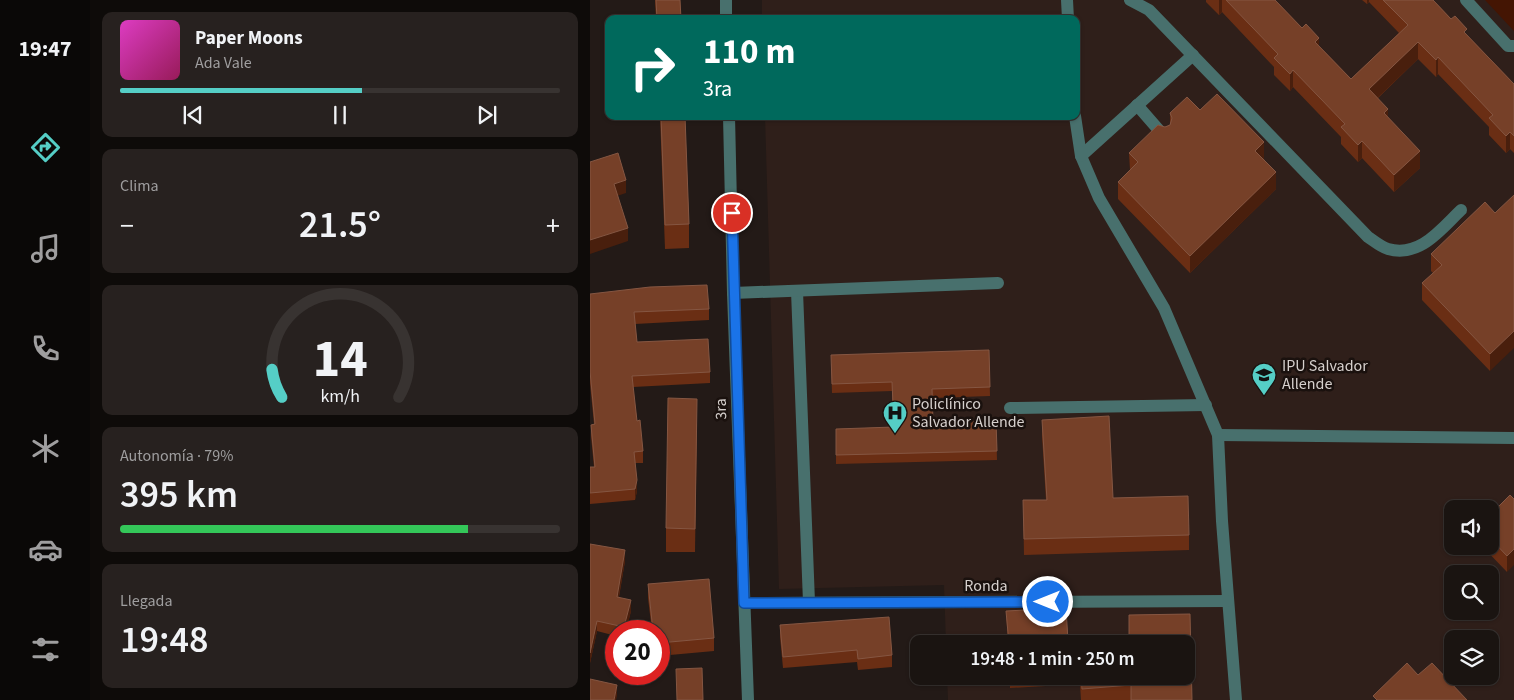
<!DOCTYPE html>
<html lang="es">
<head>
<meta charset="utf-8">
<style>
  body { margin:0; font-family:"Source Sans 3",sans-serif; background:#27211f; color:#f1f3f6; height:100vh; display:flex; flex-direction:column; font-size:19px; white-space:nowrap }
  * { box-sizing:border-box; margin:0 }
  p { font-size:16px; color:#9f9e9f }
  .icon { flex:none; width:28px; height:28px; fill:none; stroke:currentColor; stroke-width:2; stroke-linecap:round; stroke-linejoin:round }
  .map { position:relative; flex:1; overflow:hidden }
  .side { display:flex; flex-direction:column; gap:12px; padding:12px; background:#0e0b09; width:500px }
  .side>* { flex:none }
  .banner { position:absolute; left:15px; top:15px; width:475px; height:105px; border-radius:10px; box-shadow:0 1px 4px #0004,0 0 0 1px #383331; background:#00695c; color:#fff; overflow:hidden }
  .fabs { position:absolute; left:854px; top:500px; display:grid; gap:10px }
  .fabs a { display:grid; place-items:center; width:55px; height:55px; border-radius:10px; background:#1a1411; box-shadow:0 1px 4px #0004,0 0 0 1px #383331; font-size:25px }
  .speed { position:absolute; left:15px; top:620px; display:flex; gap:10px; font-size:25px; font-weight:700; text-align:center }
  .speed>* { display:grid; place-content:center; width:65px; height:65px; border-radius:50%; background:#1a1411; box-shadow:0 1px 4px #0004,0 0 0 1px #383331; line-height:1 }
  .speed .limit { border:8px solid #d22; background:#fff; color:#111 }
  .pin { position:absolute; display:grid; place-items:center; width:42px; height:42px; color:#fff; margin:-21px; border:2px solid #fff; border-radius:50%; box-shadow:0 1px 5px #0007 }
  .me { position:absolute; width:55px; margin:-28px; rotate:270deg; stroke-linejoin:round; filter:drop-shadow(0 0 4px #0008) }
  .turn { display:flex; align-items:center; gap:18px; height:105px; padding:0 15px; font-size:22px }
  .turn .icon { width:65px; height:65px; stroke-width:2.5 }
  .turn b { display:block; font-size:35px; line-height:42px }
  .big { font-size:38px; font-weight:600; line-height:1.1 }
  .side .tile { flex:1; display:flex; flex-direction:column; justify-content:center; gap:8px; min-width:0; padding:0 18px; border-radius:10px; background:#27211f }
  .side .dial { align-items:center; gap:0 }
  .dial svg { height:130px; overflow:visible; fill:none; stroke:#383331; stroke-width:7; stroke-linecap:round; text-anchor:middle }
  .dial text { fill:#f1f3f6; stroke:none }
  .song { display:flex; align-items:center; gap:15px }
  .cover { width:60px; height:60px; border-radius:8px; background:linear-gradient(135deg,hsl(310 70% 55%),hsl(330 70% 35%)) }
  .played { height:5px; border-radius:2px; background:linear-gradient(90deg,#55cec6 55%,#383331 55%) }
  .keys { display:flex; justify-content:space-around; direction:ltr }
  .heat { display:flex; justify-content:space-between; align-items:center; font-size:28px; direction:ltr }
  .charge { height:8px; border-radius:4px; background:linear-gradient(90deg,#34c759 79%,#383331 0) }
  .trip { position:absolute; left:320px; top:635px; width:285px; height:50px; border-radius:10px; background:#1a1411; box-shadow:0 1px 4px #0004,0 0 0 1px #383331; font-weight:600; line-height:50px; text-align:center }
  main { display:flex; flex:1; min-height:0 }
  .tab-bar { display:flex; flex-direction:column; width:90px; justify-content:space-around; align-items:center; background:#0a0807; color:#9f9e9f }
  .tab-bar .icon { width:35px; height:35px }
  .tab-bar .selected { color:#55cec6 }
  .tab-bar b { font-size:22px; color:#f1f3f6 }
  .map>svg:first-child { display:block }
  .built { fill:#2f1f1a; fill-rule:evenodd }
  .green { fill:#441503 }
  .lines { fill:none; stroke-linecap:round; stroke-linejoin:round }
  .minor { stroke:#48706d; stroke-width:12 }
  .wall { fill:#6a2e14 }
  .shaded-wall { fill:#491f0d }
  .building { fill:#764028; stroke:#855642 }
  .route-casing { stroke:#114b97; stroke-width:12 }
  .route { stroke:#1a73e8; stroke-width:9 }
  .labels { text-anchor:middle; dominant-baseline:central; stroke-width:5; stroke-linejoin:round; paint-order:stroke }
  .poi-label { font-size:16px; fill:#d6d0cd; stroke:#1a110e; text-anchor:start }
  .street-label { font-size:16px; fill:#d6d0cd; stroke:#1a110e }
</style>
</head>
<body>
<main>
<nav class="tab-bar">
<b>19:47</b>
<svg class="icon selected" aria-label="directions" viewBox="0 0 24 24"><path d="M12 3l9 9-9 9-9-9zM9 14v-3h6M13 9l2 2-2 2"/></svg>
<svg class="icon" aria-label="music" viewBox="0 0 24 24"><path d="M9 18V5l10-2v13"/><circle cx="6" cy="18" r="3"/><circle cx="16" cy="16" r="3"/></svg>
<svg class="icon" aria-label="phone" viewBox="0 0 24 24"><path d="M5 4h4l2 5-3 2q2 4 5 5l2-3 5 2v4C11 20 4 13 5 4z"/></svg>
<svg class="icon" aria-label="climate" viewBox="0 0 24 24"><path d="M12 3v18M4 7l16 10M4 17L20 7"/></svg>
<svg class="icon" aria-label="car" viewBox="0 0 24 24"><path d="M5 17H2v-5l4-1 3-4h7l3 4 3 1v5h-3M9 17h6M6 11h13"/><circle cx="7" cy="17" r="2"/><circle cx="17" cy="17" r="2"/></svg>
<svg class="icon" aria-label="filters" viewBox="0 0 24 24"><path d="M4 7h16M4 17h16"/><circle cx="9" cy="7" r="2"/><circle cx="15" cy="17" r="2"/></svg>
</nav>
<section class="side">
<div class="tile">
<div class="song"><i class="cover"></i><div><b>Paper Moons</b><p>Ada Vale</p></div></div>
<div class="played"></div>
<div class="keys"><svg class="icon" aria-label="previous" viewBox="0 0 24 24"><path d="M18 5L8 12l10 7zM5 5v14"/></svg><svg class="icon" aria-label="pause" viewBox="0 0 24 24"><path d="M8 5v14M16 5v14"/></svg><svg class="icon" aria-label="next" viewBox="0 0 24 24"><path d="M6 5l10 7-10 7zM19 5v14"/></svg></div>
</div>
<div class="tile"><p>Clima</p>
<div class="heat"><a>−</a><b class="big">21.5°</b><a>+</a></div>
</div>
<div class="tile dial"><svg viewBox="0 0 100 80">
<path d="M14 69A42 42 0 1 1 86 69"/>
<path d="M14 69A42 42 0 0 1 8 52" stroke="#55cec6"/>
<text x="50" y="56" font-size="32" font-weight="700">14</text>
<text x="50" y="72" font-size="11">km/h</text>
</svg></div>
<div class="tile"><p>Autonomía · 79%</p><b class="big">395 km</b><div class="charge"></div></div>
<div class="tile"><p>Llegada</p><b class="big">19:48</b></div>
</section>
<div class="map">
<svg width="924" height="700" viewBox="0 0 924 700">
  <rect width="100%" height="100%" fill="#231a17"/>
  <path class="built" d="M172 0H924V700H358L357 676H596V644H356L354 585 189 589 175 116H486V19H172ZM862 509H900V546H862ZM862 574H900V611H862ZM862 639H900V676H862Z"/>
  <polygon class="green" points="895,0 924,0 924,31"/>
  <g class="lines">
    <g class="minor">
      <polyline points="136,0 136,19"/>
      <polyline points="477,0 478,19"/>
      <path d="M540 0 559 10 778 237C784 241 791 247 798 249 830 258 851 229 871 210"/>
      <polyline points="876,0 918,46 924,46"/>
      <polyline points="547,105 574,136"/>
      <polyline points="139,116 143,293 158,700"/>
      <polyline points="485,116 491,156 509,198 574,308 628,435 632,521 646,700"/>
      <polyline points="491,156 603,55"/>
      <polyline points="207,291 219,602"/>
      <polyline points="143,293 408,283"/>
      <polyline points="420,408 616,405"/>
      <polyline points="628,435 924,438"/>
      <polyline points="155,603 638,601"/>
    </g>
  </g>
  <g class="wall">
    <polygon points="65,0 90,0 91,19 66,19"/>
    <polygon points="616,0 685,0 761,79 809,33 779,2 777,4 772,0 843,0 924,84 924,153 920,149 916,153 899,135 899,127 848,74 846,77 828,59 788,98 798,117 830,168 804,192 772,158 768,162 751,144 751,137 703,87 700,91 684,75 684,67 632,12 629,15 616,2"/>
    <polygon points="610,110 674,159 686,189 600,273 528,199 528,182 540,170 539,153 575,127 580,125 580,113"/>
    <polygon points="70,116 95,116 99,224 99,248 75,249"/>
    <polygon points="905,213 900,371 832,300 832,283 843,273 841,271 841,254"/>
    <polygon points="0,294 119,309 119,320 45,324 47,342 120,372 120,383 43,387 47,421 53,451 53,463 45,463 47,491 45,500 0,504 0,467 4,467 1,436 1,425 4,424 0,383"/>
    <polygon points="399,350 400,396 342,398 343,422 406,421 407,460 246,464 246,429 303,427 302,391 242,393 241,364"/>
    <polygon points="452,420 523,498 599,535 599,550 434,555 433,500 456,500 452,436"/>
    <polygon points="107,422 105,552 76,552 76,528"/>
    <polygon points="920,495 917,572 892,546 900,546 900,515"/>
    <polygon points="0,544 35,561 29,597 41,611 36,631 26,631 26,636 7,631 0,663"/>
    <polygon points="58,584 124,638 124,651 69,656 69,631 62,631 58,598"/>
    <polygon points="476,608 478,641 539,636 539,615 600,614 602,700 491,700 490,684 420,688 420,676 596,676 596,644 418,644 416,611"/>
    <polygon points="190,625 302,655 302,667 268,670 267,662 193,668 190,637"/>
  </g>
  <g class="shaded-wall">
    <polygon points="629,0 632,0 632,12 629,15"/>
    <polygon points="777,0 779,0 779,2 777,4"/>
    <polygon points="729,38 729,55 725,42"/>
    <polygon points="828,42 828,59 779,106 779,89"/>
    <polygon points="848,57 848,74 846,77 846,60"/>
    <polygon points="703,70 703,87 700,91 700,74"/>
    <polygon points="798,109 798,126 794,113"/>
    <polygon points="920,132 920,149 916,153 916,136"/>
    <polygon points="772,141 772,158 768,162 768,145"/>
    <polygon points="674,142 674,159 665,151"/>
    <polygon points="830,151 830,168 804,192 804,175"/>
    <polygon points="686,172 686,189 600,273 600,256"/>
    <polygon points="36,180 36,193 24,197 24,184"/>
    <polygon points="38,228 38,241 0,254 0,240"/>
    <polygon points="924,331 924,348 900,371 900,354"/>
    <polygon points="47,480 47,491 45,500 45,489"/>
    <polygon points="924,549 924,565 917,572 917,556"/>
    <polygon points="35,550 35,561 27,607 27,597"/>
    <polygon points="41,600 41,611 36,631 34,631 34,627"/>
    <polygon points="7,621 7,631 0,663 0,653"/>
    <polygon points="27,685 27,696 26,700 24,700"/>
  </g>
  <g class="building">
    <polygon points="66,0 90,0 91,19 67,19"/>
    <polygon points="636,0 685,0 712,28 716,24 729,38 725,42 761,79 818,25 793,0 843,0 861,19 865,16 877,29 874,32 924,84 924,136 920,132 916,136 899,118 903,115 848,57 846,60 828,42 779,89 798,109 794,113 830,151 804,175 772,141 768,145 751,127 755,124 703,70 700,74 684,58 688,54"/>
    <polygon points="627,94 674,142 665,151 686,172 600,256 528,182 548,162 539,153 568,125 575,127 580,125 582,118 580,113 597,97 610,110"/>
    <polygon points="71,116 95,116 99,224 75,225"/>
    <polygon points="28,153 36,180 24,184 38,228 0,240 0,162"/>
    <polygon points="924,195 924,331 900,354 832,283 852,265 841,254 895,202 905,213"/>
    <polygon points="117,285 119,309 44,312 47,342 118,339 120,372 42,376 47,421 50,420 53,451 44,452 47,480 45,489 0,493 0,467 5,467 1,425 5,424 0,371 0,294 60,287"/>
    <polygon points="399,350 400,387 342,389 343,422 406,421 407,451 246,455 246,429 304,427 302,382 242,384 241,355"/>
    <polygon points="78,398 107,399 105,529 76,528"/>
    <polygon points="519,416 523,498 598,496 599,535 434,539 433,500 457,500 452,420"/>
    <polygon points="920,495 924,499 924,549 917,556 900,538 900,515"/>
    <polygon points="0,544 35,550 27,597 41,600 34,627 7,621 0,653"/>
    <polygon points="119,579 124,638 69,643 69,631 63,631 58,584"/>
    <polygon points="476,608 478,641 539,636 539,615 600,614 602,700 541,700 541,685 492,689 491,676 596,676 596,644 419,644 416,611"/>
    <polygon points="299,617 302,655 268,659 267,650 193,657 190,625"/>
    <polygon points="817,663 828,675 842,663 877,700 787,700 783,696"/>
    <polygon points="112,668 113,700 87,700 86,669"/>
    <polygon points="0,679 27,685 24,700 0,700"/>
  </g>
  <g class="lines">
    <defs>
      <polyline id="route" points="142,213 154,603 458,602"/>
    </defs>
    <use href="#route" class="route-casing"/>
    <use href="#route" class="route"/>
  </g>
  <defs>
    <symbol id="school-pin" viewBox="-11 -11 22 30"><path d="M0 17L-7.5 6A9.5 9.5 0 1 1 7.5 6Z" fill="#55cec6" stroke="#1a110e"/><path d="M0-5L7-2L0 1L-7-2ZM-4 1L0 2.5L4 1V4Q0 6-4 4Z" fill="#111"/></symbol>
    <symbol id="hospital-pin" viewBox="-11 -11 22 30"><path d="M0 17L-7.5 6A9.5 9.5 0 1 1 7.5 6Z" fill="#55cec6" stroke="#1a110e"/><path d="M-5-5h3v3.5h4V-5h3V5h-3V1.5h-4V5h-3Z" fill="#111"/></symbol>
  </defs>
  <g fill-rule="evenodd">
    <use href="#school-pin" x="660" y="361" width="28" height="38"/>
    <use href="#hospital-pin" x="291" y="399" width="28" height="38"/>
  </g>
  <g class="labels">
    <g class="poi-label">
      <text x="692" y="366">IPU Salvador<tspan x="692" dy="18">Allende</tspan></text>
      <text x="322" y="404">Policlínico<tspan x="322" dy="18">Salvador Allende</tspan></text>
    </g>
    <g class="street-label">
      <text transform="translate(131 409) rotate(-92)">3ra</text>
      <text x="396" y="586">Ronda</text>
    </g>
  </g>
</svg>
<div class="fabs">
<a><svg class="icon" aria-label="sound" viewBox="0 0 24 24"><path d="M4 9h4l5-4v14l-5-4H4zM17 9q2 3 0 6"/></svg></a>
<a><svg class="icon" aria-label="search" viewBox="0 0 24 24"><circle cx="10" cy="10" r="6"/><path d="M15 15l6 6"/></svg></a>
<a><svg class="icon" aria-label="layers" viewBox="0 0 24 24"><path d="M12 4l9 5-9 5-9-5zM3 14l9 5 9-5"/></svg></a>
</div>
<div class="speed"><div class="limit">20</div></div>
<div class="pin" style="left:142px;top:213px;background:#d93025"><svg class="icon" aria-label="arrive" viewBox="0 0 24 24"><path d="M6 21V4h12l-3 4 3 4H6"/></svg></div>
<svg class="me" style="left:458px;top:602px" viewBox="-20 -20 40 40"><circle r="17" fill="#1a73e8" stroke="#fff" stroke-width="3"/><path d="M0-11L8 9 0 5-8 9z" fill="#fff"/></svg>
<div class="trip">19:48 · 1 min · 250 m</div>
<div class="banner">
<div class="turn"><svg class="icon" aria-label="right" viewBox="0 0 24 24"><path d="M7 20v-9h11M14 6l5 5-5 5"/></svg><div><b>110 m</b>3ra</div></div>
</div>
</div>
</main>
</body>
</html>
